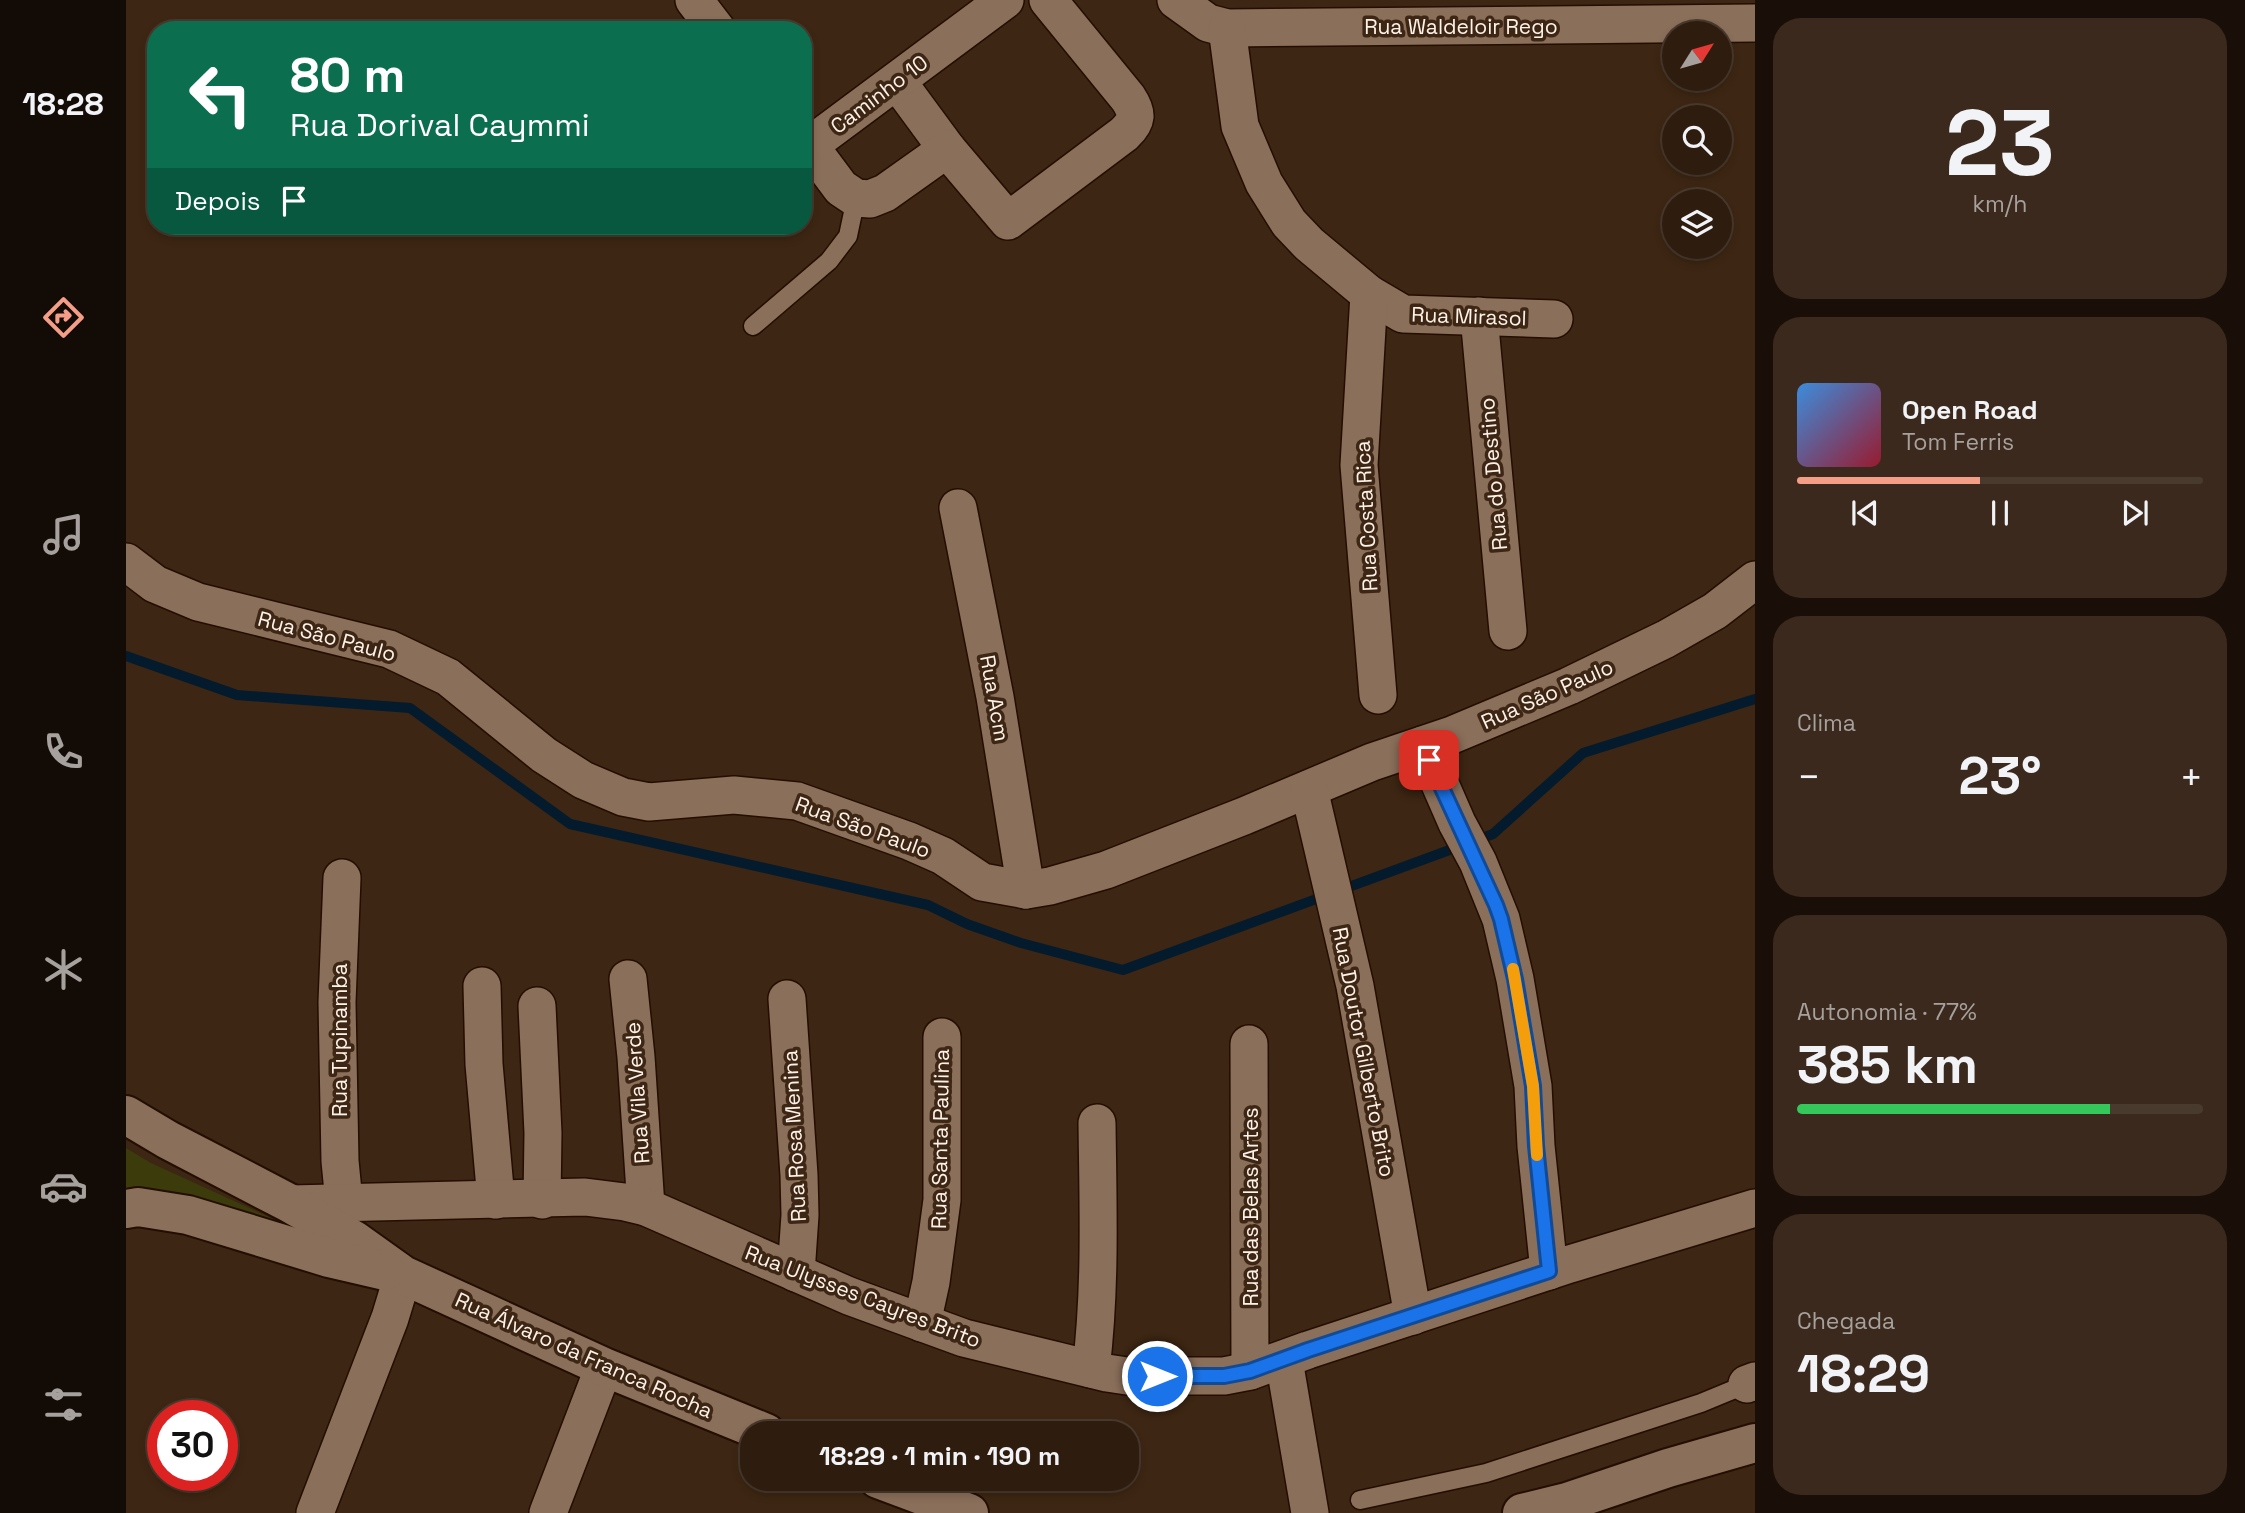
<!DOCTYPE html>
<html lang="pt">
<head>
<meta charset="utf-8">
<style>
  body { margin:0; font-family:"Space Grotesk",sans-serif; background:#3a291c; color:#f1f3f6; height:100vh; display:flex; flex-direction:column; font-size:26px; white-space:nowrap }
  * { box-sizing:border-box; margin:0 }
  p { font-size:23px; color:#a7a19e }
  .icon { flex:none; width:38px; height:38px; fill:none; stroke:currentColor; stroke-width:2; stroke-linecap:round; stroke-linejoin:round }
  .map { position:relative; flex:1; overflow:hidden }
  .details { display:flex; flex-direction:column; gap:18px; padding:18px; background:#190f08; width:490px }
  .details>* { flex:none }
  .banner { position:absolute; left:21px; top:21px; width:665px; height:214px; border-radius:28px; box-shadow:0 4px 10px #0003,0 0 0 2px #493a2e; background:#0b6e4f; color:#fff; overflow:hidden }
  .needle { width:46px; rotate:53deg }
  .controls { position:absolute; left:1536px; top:21px; display:grid; gap:14px }
  .controls a { display:grid; place-items:center; width:70px; height:70px; border-radius:50%; background:#2e1c0e; box-shadow:0 4px 10px #0003,0 0 0 2px #493a2e; font-size:35px }
  .speed { position:absolute; left:21px; top:1400px; display:flex; gap:14px; font-size:35px; font-weight:700; text-align:center }
  .speed>* { display:grid; place-content:center; width:91px; height:91px; border-radius:50%; background:#2e1c0e; box-shadow:0 4px 10px #0003,0 0 0 2px #493a2e; line-height:1 }
  .speed .limit { border:10px solid #d22; background:#fff; color:#111 }
  .pin { position:absolute; display:grid; place-items:center; width:60px; height:60px; color:#fff; margin:-30px; border-radius:14px; box-shadow:0 4px 10px #0006 }
  .me { position:absolute; width:77px; margin:-38px; rotate:90deg; stroke-linejoin:round; filter:drop-shadow(0 0 5px #0008) }
  .turn { display:flex; align-items:center; gap:24px; height:147px; padding:0 28px; font-size:32px }
  .turn .icon { width:91px; height:91px; stroke-width:2.5 }
  .turn b { display:block; font-size:49px; line-height:60px }
  .then { display:flex; align-items:center; height:66px; padding:0 28px; background:#0003; gap:14px; font-size:26px }
  .big { font-size:52px; font-weight:700; line-height:1.1 }
  .details .tile { flex:1; display:flex; flex-direction:column; justify-content:center; gap:10px; min-width:0; padding:0 24px; border-radius:28px; background:#3a291c }
  .details .dial { align-items:center; gap:0 }
  .dial b { font-size:91px; line-height:1 }
  .song { display:flex; align-items:center; gap:21px }
  .cover { width:84px; height:84px; border-radius:10px; background:linear-gradient(135deg,hsl(210 70% 55%),hsl(350 70% 35%)) }
  .played { height:7px; border-radius:4px; background:linear-gradient(90deg,#f49e87 45%,#493a2e 45%) }
  .keys { display:flex; justify-content:space-around; direction:ltr }
  .heat { display:flex; justify-content:space-between; align-items:center; font-size:38px; direction:ltr }
  .charge { height:10px; border-radius:5px; background:linear-gradient(90deg,#34c759 77%,#493a2e 0) }
  .trip { position:absolute; left:614px; top:1421px; width:399px; height:70px; border-radius:28px; background:#2e1c0e; box-shadow:0 4px 10px #0003,0 0 0 2px #493a2e; font-weight:700; line-height:70px; text-align:center }
  main { display:flex; flex:1; min-height:0 }
  .menu { display:flex; flex-direction:column; width:126px; justify-content:space-around; align-items:center; background:#120b06; color:#a7a19e }
  .menu .icon { width:49px; height:49px }
  .menu .selected { color:#f49e87 }
  .menu b { font-size:32px; color:#f1f3f6 }
  .map>svg:first-child { display:block }
  .green { fill:#3b3b0c }
  .lines { fill:none; stroke-linecap:round; stroke-linejoin:round }
  .stream { stroke:#031b2c; stroke-width:10 }
  .lane-casing { stroke:#240e00; stroke-width:21 }
  .street-casing { stroke:#240e00; stroke-width:40 }
  .secondary-casing { stroke:#240e00; stroke-width:42 }
  .lane { stroke:#8a6f5a; stroke-width:18 }
  .street { stroke:#8a6f5a; stroke-width:37 }
  .secondary { stroke:#8a6f5a; stroke-width:38 }
  .route-casing { stroke:#114b97; stroke-width:18 }
  .route { stroke:#1a73e8; stroke-width:12 }
  .slow { stroke:#f59e0b; stroke-width:12 }
  .labels { text-anchor:middle; dominant-baseline:central; stroke-width:7; stroke-linejoin:round; paint-order:stroke }
  .street-label { font-size:21px; fill:#fff2e9; stroke:#3d2613 }
</style>
</head>
<body>
<main>
<nav class="menu">
<b>18:28</b>
<svg class="icon selected" aria-label="directions" viewBox="0 0 24 24"><path d="M12 3l9 9-9 9-9-9zM9 14v-3h6M13 9l2 2-2 2"/></svg>
<svg class="icon" aria-label="music" viewBox="0 0 24 24"><path d="M9 18V5l10-2v13"/><circle cx="6" cy="18" r="3"/><circle cx="16" cy="16" r="3"/></svg>
<svg class="icon" aria-label="phone" viewBox="0 0 24 24"><path d="M5 4h4l2 5-3 2q2 4 5 5l2-3 5 2v4C11 20 4 13 5 4z"/></svg>
<svg class="icon" aria-label="climate" viewBox="0 0 24 24"><path d="M12 3v18M4 7l16 10M4 17L20 7"/></svg>
<svg class="icon" aria-label="car" viewBox="0 0 24 24"><path d="M5 17H2v-5l4-1 3-4h7l3 4 3 1v5h-3M9 17h6M6 11h13"/><circle cx="7" cy="17" r="2"/><circle cx="17" cy="17" r="2"/></svg>
<svg class="icon" aria-label="filters" viewBox="0 0 24 24"><path d="M4 7h16M4 17h16"/><circle cx="9" cy="7" r="2"/><circle cx="15" cy="17" r="2"/></svg>
</nav>
<div class="map">
<svg width="1629" height="1513" viewBox="0 0 1629 1513">
  <rect width="100%" height="100%" fill="#3d2613"/>
  <polygon class="green" points="0,1148 25,1163 156,1223 151,1234 0,1197"/>
  <g class="lines">
    <polyline class="stream" points="0,656 111,695 284,708 444,824 802,905 841,924 895,943 997,970 1367,834 1457,753 1629,699"/>
    <defs>
      <g id="lane">
        <polyline points="627,326 703,261 722,236 730,198"/>
        <polyline points="1234,1500 1360,1473 1575,1403 1621,1384"/>
      </g>
      <g id="street">
        <polyline points="568,0 591,30"/>
        <polyline points="1050,0 1082,23 1101,28 1629,23"/>
        <polyline points="1101,28 1114,126 1138,183 1163,223 1183,244 1243,294 1277,314 1428,319"/>
        <path d="M771 81 821 149 882 221 998 134C1012 121 1012 113 1002 98L922 0"/>
        <polyline points="677,137 715,188 730,198 744,199 759,193 821,149"/>
        <polyline points="684,145 879,0"/>
        <polyline points="1243,294 1233,465 1252,695"/>
        <polyline points="1353,316 1382,631"/>
        <polyline points="832,508 869,697 900,890"/>
        <polyline points="0,562 29,584 72,602 263,649 322,677 418,755 457,780 497,797 523,802 608,795 671,801 783,841 817,856 856,882 900,890 924,886 980,870 1118,816 1246,762 1326,735 1443,686 1540,639 1589,611 1629,580"/>
        <polyline points="1297,745 1331,823 1352,862 1375,919 1389,979 1407,1086 1410,1146 1423,1271"/>
        <polyline points="1183,789 1229,986 1287,1316"/>
        <polyline points="216,878 211,1002 214,1161 218,1202"/>
        <polyline points="502,979 510,1057 520,1207"/>
        <polyline points="356,986 358,1064 370,1200"/>
        <polyline points="661,999 673,1175 674,1215 670,1273"/>
        <polyline points="411,1006 417,1133 416,1200"/>
        <polyline points="1123,1044 1124,1371"/>
        <polyline points="165,1204 459,1197 499,1202 520,1207 723,1296 838,1338 981,1373 1001,1376 1098,1376 1124,1371 1182,1350 1444,1264 1629,1208"/>
        <polyline points="796,1323 805,1282 816,1200 816,1037"/>
        <polyline points="1158,1360 1184,1513"/>
        <path d="M965 1369C975 1287 972 1205 971 1123"/>
        <polyline points="1621,1384 1629,1381"/>
        <polyline points="189,1513 264,1318 277,1275"/>
        <polyline points="422,1513 478,1367"/>
      </g>
      <g id="secondary">
        <polyline points="0,1115 42,1140 165,1204 228,1240 277,1275 478,1367 640,1433"/>
        <polyline points="0,1209 12,1207 62,1215 203,1258 259,1271"/>
        <polyline points="752,1479 843,1513"/>
        <polyline points="1396,1513 1441,1502 1542,1468 1629,1443"/>
      </g>
    </defs>
    <use href="#lane" class="lane-casing"/>
    <use href="#street" class="street-casing"/>
    <use href="#secondary" class="secondary-casing"/>
    <use href="#lane" class="lane"/>
    <use href="#street" class="street"/>
    <use href="#secondary" class="secondary"/>
  </g>
  <g class="lines">
    <defs>
      <polyline id="route" points="1031,1376 1098,1376 1124,1371 1182,1350 1423,1271 1410,1146 1407,1086 1389,979 1375,919 1370,905 1303,760"/>
    </defs>
    <use href="#route" class="route-casing"/>
    <use href="#route" class="route"/>
    <polyline class="slow" points="1387,969 1407,1086 1411,1155"/>
  </g>
  <g class="labels">
    <g class="street-label">
      <text x="1335" y="26">Rua Waldeloir Rego</text>
      <text transform="translate(753 94) rotate(-37)">Caminho 10</text>
      <text transform="translate(1343 316) rotate(2)">Rua Mirasol</text>
      <text transform="translate(1367 474) rotate(-95)">Rua do Destino</text>
      <text transform="translate(1240 516) rotate(-93)">Rua Costa Rica</text>
      <text transform="translate(201 636) rotate(15)">Rua São Paulo</text>
      <text transform="translate(1421 694) rotate(-24)">Rua São Paulo</text>
      <text transform="translate(869 698) rotate(80)">Rua Acm</text>
      <text transform="translate(737 827) rotate(20)">Rua São Paulo</text>
      <text transform="translate(213 1040) rotate(-90)">Rua Tupinamba</text>
      <text transform="translate(1238 1052) rotate(79)">Rua Doutor Gilberto Brito</text>
      <text transform="translate(511 1093) rotate(-94)">Rua Vila Verde</text>
      <text transform="translate(668 1136) rotate(-93)">Rua Rosa Menina</text>
      <text transform="translate(814 1139) rotate(-89)">Rua Santa Paulina</text>
      <text transform="translate(1124 1207) rotate(-90)">Rua das Belas Artes</text>
      <text transform="translate(737 1296) rotate(21)">Rua Ulysses Cayres Brito</text>
      <text transform="translate(458 1355) rotate(24)">Rua Álvaro da Franca Rocha</text>
    </g>
  </g>
</svg>
<div class="controls">
<a><svg class="needle" viewBox="-14 -14 28 28"><path d="M0-13l5 13h-10z" fill="#e53935"/><path d="M0 13l5-13h-10z" fill="#a7a19e"/></svg></a>
<a><svg class="icon" aria-label="search" viewBox="0 0 24 24"><circle cx="10" cy="10" r="6"/><path d="M15 15l6 6"/></svg></a>
<a><svg class="icon" aria-label="layers" viewBox="0 0 24 24"><path d="M12 4l9 5-9 5-9-5zM3 14l9 5 9-5"/></svg></a>
</div>
<div class="speed"><div class="limit">30</div></div>
<div class="pin" style="left:1303px;top:760px;background:#d93025"><svg class="icon" aria-label="arrive" viewBox="0 0 24 24"><path d="M6 21V4h12l-3 4 3 4H6"/></svg></div>
<svg class="me" style="left:1031px;top:1376px" viewBox="-20 -20 40 40"><circle r="17" fill="#1a73e8" stroke="#fff" stroke-width="3"/><path d="M0-11L8 9 0 5-8 9z" fill="#fff"/></svg>
<div class="trip">18:29 · 1 min · 190 m</div>
<div class="banner">
<div class="turn"><svg class="icon" aria-label="left" viewBox="0 0 24 24"><path d="M17 20v-9H6M10 6l-5 5 5 5"/></svg><div><b>80 m</b>Rua Dorival Caymmi</div></div>
<div class="then">Depois<svg class="icon" aria-label="arrive" viewBox="0 0 24 24"><path d="M6 21V4h12l-3 4 3 4H6"/></svg></div>
</div>
</div>
<section class="details">
<div class="tile dial"><b>23</b><p>km/h</p></div>
<div class="tile">
<div class="song"><i class="cover"></i><div><b>Open Road</b><p>Tom Ferris</p></div></div>
<div class="played"></div>
<div class="keys"><svg class="icon" aria-label="previous" viewBox="0 0 24 24"><path d="M18 5L8 12l10 7zM5 5v14"/></svg><svg class="icon" aria-label="pause" viewBox="0 0 24 24"><path d="M8 5v14M16 5v14"/></svg><svg class="icon" aria-label="next" viewBox="0 0 24 24"><path d="M6 5l10 7-10 7zM19 5v14"/></svg></div>
</div>
<div class="tile"><p>Clima</p>
<div class="heat"><a>−</a><b class="big">23°</b><a>+</a></div>
</div>
<div class="tile"><p>Autonomia · 77%</p><b class="big">385 km</b><div class="charge"></div></div>
<div class="tile"><p>Chegada</p><b class="big">18:29</b></div>
</section>
</main>
</body>
</html>
